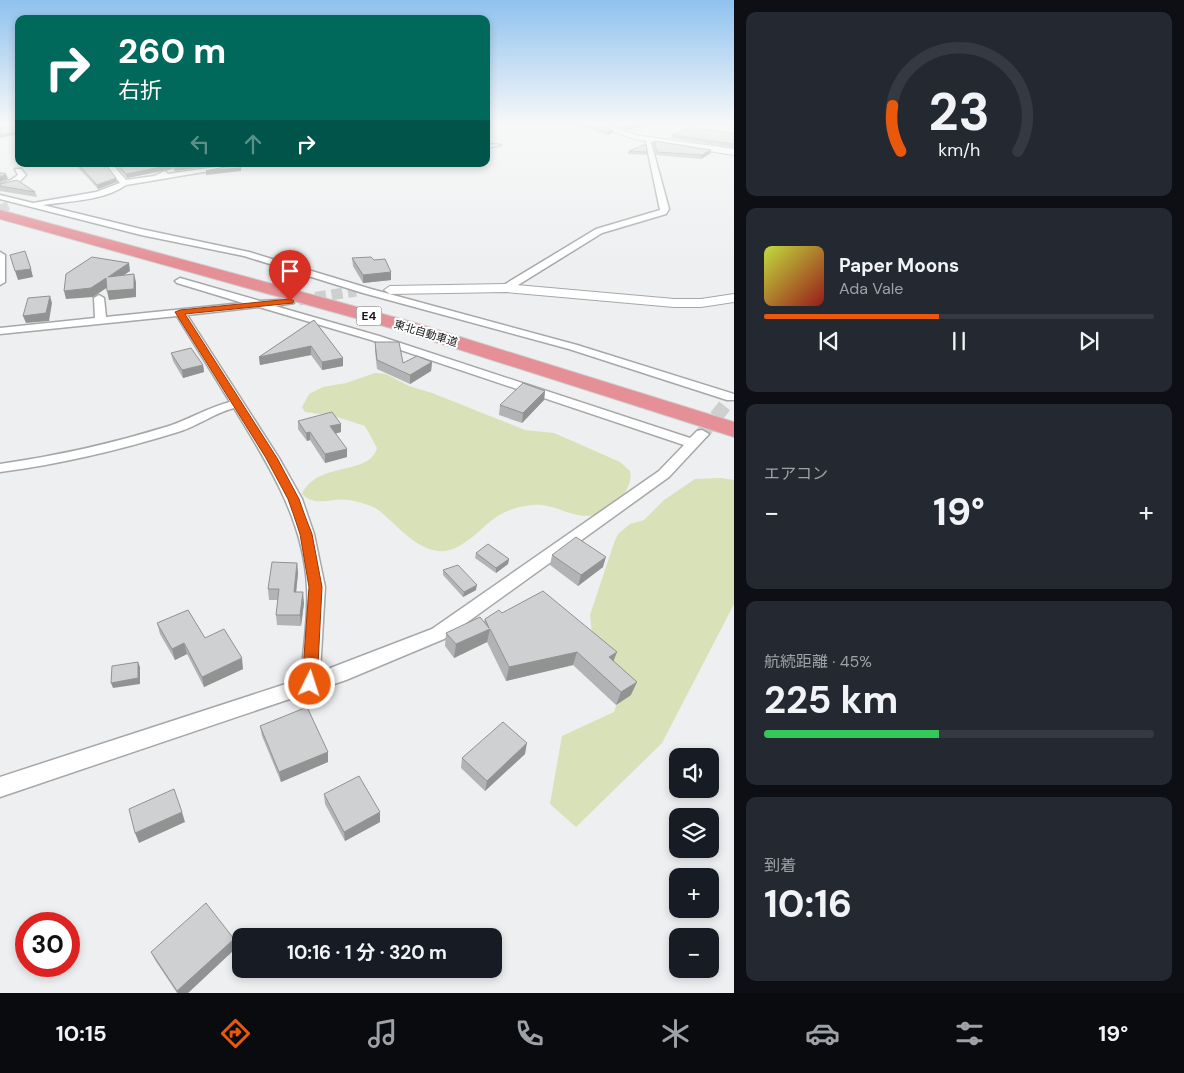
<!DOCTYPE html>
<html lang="ja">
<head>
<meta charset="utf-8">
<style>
  body { margin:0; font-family:"DM Sans","Noto Sans JP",sans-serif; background:#242831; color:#f1f3f6; height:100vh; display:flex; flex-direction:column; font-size:19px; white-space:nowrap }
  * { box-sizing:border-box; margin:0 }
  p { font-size:16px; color:#9ea1a6 }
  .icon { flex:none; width:28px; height:28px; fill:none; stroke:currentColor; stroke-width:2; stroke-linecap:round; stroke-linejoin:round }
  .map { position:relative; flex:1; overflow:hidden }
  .panel { display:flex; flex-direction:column; gap:12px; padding:12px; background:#0d0f14; width:450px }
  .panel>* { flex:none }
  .banner { position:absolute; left:15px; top:15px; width:475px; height:152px; border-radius:10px; box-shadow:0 2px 8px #0003; background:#00695c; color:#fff; overflow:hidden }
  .buttons { position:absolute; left:669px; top:748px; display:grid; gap:10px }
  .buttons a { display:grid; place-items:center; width:50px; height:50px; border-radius:10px; background:#171b24; box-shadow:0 2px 8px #0003; font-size:25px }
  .speed { position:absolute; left:15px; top:912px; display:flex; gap:10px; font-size:25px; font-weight:700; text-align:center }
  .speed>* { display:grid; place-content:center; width:65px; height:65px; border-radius:50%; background:#171b24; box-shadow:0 2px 8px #0003; line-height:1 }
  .speed .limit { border:8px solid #d22; background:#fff; color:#111 }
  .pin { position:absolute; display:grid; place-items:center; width:42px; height:42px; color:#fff; margin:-51px -21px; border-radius:50% 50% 50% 0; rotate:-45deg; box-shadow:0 0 5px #0007 }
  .pin .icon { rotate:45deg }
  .me { position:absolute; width:55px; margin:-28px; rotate:4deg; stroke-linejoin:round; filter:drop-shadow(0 0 4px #0008) }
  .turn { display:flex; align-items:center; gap:18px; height:105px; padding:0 20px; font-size:22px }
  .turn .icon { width:65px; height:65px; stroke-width:2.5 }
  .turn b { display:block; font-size:35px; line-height:42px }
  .lanes { display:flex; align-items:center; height:48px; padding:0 20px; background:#0003; justify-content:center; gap:25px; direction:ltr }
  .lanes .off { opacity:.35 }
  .big { font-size:38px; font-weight:700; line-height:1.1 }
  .panel .widget { flex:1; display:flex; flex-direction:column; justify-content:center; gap:8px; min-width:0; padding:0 18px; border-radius:10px; background:#242831 }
  .panel .dial { align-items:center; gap:0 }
  .dial svg { height:130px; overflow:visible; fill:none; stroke:#363941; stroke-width:7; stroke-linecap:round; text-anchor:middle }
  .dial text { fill:#f1f3f6; stroke:none }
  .song { display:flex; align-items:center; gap:15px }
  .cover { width:60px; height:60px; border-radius:8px; background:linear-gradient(135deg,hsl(70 70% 55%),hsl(0 70% 35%)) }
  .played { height:5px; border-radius:2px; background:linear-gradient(90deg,#ea580c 45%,#363941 45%) }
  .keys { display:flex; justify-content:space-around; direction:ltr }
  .heat { display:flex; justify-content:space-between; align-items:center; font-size:28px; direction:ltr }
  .charge { height:8px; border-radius:4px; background:linear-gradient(90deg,#34c759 45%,#363941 0) }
  .trip { position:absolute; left:232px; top:928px; width:270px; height:50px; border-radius:10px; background:#171b24; box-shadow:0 2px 8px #0003; font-weight:700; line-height:50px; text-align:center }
  .tab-bar { display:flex; height:80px; justify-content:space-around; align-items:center; background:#090b0e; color:#9ea1a6 }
  .tab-bar .icon { width:35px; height:35px }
  .tab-bar .selected { color:#ea580c }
  .tab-bar b { font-size:22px; color:#f1f3f6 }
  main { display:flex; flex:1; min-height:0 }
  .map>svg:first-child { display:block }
  .green { fill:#d8e1b7 }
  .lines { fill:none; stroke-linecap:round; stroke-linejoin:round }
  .minor-tunnel-far2 { stroke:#cecfcf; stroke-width:9; stroke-dasharray:9 4.5; stroke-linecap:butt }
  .minor-tunnel-far1 { stroke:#cecfcf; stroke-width:11; stroke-dasharray:11 5.5; stroke-linecap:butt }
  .minor-tunnel { stroke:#cecfcf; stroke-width:14; stroke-dasharray:14 8; stroke-linecap:butt }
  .minor-casing { stroke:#a6a7a8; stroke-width:3 }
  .tertiary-casing { stroke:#a6a7a8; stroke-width:2 }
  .motorway-casing { stroke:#ccc; stroke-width:2 }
  .minor { fill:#fff; fill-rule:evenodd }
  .tertiary { fill:#fff; fill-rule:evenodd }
  .motorway { fill:#e59097; fill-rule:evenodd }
  .wall { fill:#b2b3b4 }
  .shaded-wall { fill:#919292 }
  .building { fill:#cfd0d1; stroke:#919292 }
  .route { fill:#ea580c; stroke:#983908 }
  .labels { text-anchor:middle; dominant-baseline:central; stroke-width:4; stroke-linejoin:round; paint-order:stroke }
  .far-street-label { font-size:11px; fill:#161717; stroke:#fff }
  .shield { fill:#fff; stroke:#5c5d5d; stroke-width:1 }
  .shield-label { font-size:12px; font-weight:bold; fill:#161717 }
</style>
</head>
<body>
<main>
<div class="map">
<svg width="734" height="993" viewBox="0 0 734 993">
  <rect width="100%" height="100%" fill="#eeeff0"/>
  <g class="green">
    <path d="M375 373 386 374 409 386 432 393 525 430 554 433 620 462 630 471C635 491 606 516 588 516 564 516 552 500 525 506 513 508 500 513 491 521 477 532 459 553 439 551 414 549 396 523 377 509 371 505 356 501 349 500 332 497 316 508 302 494 317 461 370 476 377 448L365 426 334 416 305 412 302 407 309 394 323 387 346 383Z"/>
    <polygon points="721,478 734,480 734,604 662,743 576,827 550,804 562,736 614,712 626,679 592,634 590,615 614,543 618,534 630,524 644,520 664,500 695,479"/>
  </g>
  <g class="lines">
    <polyline class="minor-tunnel-far2" points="0,209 12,204"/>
    <polyline class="minor-tunnel-far1" points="299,300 356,291"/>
    <polyline class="minor-tunnel" points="702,434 727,403"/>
    <defs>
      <g id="minor">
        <polygon points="19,124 19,128 0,129 0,125"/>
        <polygon points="645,138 650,139 669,209 666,214 602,233 510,290 502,290 502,286 596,229 660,210"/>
        <polygon points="486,144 501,145 486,148"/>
        <path d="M105 164H112L126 180 154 176 165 171 168 174 236 164H251L126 185C103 201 70 201 43 205L141 229 249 252 371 289 577 345 734 394V400H727L569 349 363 293 244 256 141 235 0 199V195L33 203 96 192 120 183Z"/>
        <polygon points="15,169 21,169 26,175 17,184 0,188 0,184 11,180 18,175"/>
        <polygon points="0,252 5,255 5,282 0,285"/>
        <path d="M180 278 260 301 294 299V303L275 306 379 336 690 438 697 431 702 430 709 434 669 477 444 639 346 680 0 797V777L301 679C303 649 309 617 307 587 304 520 268 464 234 408 214 413 198 426 178 432 120 450 61 464 0 472V464C57 456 114 443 169 426 190 419 209 407 230 402L177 316 0 334V328L95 318 94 298 99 295 104 298 106 317 243 303 177 283 175 281ZM259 307 371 340 684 445 659 471 432 629 320 672 325 587 314 534 302 499 279 458 187 315Z"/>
      </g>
      <g id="tertiary">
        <polygon points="589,123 601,123 635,135 734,149 734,155 634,139"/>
        <polygon points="506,284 674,299 701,299 734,294 734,302 701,307 674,307 506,292 390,294 384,290 390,286"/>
      </g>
      <polygon id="motorway" points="0,210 412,322 734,422 734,437 398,330 0,219"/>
    </defs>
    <use href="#minor" class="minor-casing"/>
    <use href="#tertiary" class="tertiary-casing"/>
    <use href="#motorway" class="motorway-casing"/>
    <use href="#minor" class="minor"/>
    <use href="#tertiary" class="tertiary"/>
    <use href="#motorway" class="motorway"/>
  </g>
  <g class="wall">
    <polygon points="569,123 593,123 613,133 607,135"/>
    <polygon points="607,123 654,123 626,130"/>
    <polygon points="734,133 734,148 671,138 672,135"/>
    <polygon points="654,141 711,153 701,159 656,155 653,144"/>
    <polygon points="629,151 647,152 647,155 628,154"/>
    <polygon points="75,164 101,164 116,178 117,182 98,189"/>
    <polygon points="117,164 226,164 175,171 172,169 127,178 118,168"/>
    <polygon points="0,184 35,192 37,197 0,191"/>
    <polygon points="352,258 374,260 391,280 363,283 353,266"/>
    <polygon points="314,320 343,358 343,366 322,370 311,355 260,365 259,357"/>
    <polygon points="375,342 403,363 432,362 431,371 410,384 377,369 375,351"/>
    <polygon points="171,353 203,365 204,372 183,378 173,361"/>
    <polygon points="545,391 544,400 522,423 499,415 500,405"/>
    <polygon points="298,421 341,424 341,432 336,433 347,457 325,463 310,440 307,441 298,429"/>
    <polygon points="476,553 509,559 508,564 496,573 475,558"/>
    <polygon points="552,555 603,567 578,586 550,565"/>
    <polygon points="297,563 298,573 296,592 304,603 301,626 277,625 276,615 278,600 269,600 268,589"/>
    <polygon points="443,570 476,590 463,597 443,575"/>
    <polygon points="502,613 614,661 631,695 616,705 573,665 506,681 487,642 454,658 445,646 446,633 484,622 485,619"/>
    <polygon points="157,623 205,638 243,669 204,687 187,654 175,660 160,634"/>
    <polygon points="260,726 328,752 328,762 281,782 262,736"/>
    <polygon points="525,754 485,791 461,768 462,758"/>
    <polygon points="324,794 380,822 345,841 325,804"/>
    <polygon points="234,939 236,948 188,993 177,993 155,960 151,952"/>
  </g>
  <g class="shaded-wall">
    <polygon points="643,123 654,123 626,130 627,127"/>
    <polygon points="613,130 613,133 607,135 607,132"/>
    <polygon points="19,131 19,134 0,138 0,135"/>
    <polygon points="711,150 711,153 701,159 702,155"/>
    <polygon points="201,164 226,164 175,171 175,167"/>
    <polygon points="171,165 172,169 127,178 126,174"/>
    <polygon points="241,168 241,171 206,175 206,171"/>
    <polygon points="6,174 8,179 0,182 0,177"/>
    <polygon points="116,178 117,182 98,189 97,185"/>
    <polygon points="129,263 130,271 110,285 108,277"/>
    <polygon points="31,269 33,277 18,280 15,271"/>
    <polygon points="391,272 391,280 363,283 363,275"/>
    <polygon points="134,274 136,282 136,297 109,300 107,291"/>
    <polygon points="106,278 108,287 93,297 66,299 64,291"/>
    <polygon points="50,296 52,303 49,321 26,323 23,316"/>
    <polygon points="311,346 311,355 260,365 259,357"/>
    <polygon points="343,358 343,366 322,370 322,362"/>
    <polygon points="432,362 431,371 410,384 410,375"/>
    <polygon points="203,365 204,372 183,378 182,370"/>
    <polygon points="545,391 544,400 522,423 523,413"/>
    <polygon points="341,424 341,432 331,435 330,426"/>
    <polygon points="310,432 310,440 307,441 306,433"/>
    <polygon points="347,449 347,457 325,463 325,454"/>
    <polygon points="606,557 603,567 578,586 581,575"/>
    <polygon points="509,559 508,564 496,573 496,568"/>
    <polygon points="297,563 298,573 295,603 294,592"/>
    <polygon points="477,585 476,590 463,597 464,592"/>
    <polygon points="303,592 304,603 301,626 300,615"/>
    <polygon points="490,629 487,642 454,658 456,644"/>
    <polygon points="184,643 187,654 175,660 172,649"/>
    <polygon points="577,652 573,665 506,681 509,667"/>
    <polygon points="617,652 612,665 609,657"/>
    <polygon points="242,658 243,669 204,687 202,677"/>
    <polygon points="138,662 140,667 140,684 113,688 111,683"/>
    <polygon points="637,682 631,695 616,705 621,692"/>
    <polygon points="527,743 525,754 485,791 487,781"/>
    <polygon points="328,752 328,762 281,782 279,772"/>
    <polygon points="182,812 185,822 139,843 135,833"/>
    <polygon points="380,812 380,822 345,841 344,832"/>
    <polygon points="234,939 236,948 188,993 178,993 177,991"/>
  </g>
  <g class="building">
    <polygon points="579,123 593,123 613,130 607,132"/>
    <polygon points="616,123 643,123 627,127"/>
    <polygon points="19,124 19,131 0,135 0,128 18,127"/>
    <polygon points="691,128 734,133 734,144 672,135"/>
    <polygon points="654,141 711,150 702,155 657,152"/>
    <polygon points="646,144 647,152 629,151"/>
    <polygon points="78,164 101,164 104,167 107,166 116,178 97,185"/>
    <polygon points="117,164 201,164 175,167 171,165 126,174"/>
    <polygon points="239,164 241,168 206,171"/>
    <polygon points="0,173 4,173 6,174 0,177"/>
    <polygon points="17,180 35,192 0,186 0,184"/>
    <polygon points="25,251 31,269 15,271 10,255"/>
    <polygon points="92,257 129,263 108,277 134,274 134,289 107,291 106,278 91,288 64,291 66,274"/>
    <polygon points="371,257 374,260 385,259 391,272 363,275 352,258"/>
    <polygon points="50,296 46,313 23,316 28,298"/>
    <polygon points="314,320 343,358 322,362 311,346 259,357"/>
    <polygon points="375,342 399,342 403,363 417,356 432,362 410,375 377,360"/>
    <polygon points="191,348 203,365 182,370 171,353"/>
    <polygon points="523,383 545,391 523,413 500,405"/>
    <polygon points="332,412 341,424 330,426 347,449 325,454 310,432 306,433 298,421"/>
    <polygon points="576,537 606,557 581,575 552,555"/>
    <polygon points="488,544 509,559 496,568 476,553"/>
    <polygon points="272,562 297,563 294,592 303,592 300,615 276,615 279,589 268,589"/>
    <polygon points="458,565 477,585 464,592 443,570"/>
    <polygon points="543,591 617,652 609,657 637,682 621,692 577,652 509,667 490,629 456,644 446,633 480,617 489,628 485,619 499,610 502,613"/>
    <polygon points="188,610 205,638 224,629 242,658 202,677 184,643 172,649 157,623"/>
    <polygon points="138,662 138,678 111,683 112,666"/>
    <polygon points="307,707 328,752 279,772 260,726"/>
    <polygon points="503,722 527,743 487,781 462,758"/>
    <polygon points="359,776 380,812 344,832 324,794"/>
    <polygon points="174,789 182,812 135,833 129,809"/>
    <polygon points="206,903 234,939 177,991 151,952"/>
  </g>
  <linearGradient id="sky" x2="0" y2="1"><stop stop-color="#8fc2ef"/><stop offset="0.47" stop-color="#f7f8f8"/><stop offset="1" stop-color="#f7f8f8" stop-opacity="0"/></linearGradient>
  <rect width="734" height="262" fill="url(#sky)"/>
  <polygon class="route" points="290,299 294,301 293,303 185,314 277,458 299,499 305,516 312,534 322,587 317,684 315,688 310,690 305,688 302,684 309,587 300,534 294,516 288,499 266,458 175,312 180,310"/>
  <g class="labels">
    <g class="far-street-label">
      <text transform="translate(426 333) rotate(17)">東北自動車道</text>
    </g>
    <rect class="shield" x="356.5" y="306.5" width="25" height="19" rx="4"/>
    <g class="shield-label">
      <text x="369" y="316">E4</text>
    </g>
  </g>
</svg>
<div class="buttons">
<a><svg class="icon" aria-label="sound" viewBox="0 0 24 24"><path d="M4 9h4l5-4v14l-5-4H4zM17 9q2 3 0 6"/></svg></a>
<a><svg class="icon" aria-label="layers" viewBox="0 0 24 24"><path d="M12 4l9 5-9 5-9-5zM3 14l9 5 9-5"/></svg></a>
<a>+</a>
<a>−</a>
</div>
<div class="speed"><div class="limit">30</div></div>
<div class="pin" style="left:290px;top:301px;background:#d93025"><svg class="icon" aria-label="arrive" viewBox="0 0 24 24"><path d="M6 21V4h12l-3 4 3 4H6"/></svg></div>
<svg class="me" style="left:310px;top:684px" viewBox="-20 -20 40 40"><circle r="17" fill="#ea580c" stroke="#fff" stroke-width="3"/><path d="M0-11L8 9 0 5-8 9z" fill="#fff"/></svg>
<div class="trip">10:16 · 1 分 · 320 m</div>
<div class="banner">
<div class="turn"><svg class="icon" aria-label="right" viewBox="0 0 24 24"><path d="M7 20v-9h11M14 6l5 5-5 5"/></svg><div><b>260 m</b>右折</div></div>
<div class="lanes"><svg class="icon off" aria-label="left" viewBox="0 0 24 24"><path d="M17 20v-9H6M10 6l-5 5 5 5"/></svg><svg class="icon off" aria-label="ahead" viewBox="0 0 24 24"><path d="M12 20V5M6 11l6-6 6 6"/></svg><svg class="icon" aria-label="right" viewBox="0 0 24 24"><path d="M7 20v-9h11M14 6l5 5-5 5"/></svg></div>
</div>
</div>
<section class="panel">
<div class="widget dial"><svg viewBox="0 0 100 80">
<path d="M14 69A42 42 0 1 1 86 69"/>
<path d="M14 69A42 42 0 0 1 9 41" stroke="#ea580c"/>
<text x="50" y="56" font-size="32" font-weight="700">23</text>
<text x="50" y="72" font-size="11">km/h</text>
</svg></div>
<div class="widget">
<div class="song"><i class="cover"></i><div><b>Paper Moons</b><p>Ada Vale</p></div></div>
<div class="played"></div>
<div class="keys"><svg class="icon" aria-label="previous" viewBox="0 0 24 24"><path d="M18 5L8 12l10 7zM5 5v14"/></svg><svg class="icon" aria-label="pause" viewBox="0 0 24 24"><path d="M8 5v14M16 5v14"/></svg><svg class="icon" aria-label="next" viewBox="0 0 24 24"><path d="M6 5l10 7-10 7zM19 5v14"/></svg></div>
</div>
<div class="widget"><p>エアコン</p>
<div class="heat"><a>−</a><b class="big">19°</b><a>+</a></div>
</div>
<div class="widget"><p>航続距離 · 45%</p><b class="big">225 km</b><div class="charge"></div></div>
<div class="widget"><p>到着</p><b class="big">10:16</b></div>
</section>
</main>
<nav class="tab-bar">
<b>10:15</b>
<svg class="icon selected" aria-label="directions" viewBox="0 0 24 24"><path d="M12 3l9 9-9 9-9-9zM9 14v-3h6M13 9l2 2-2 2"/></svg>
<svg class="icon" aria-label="music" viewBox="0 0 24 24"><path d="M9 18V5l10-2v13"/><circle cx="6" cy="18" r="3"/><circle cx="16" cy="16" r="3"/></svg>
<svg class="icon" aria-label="phone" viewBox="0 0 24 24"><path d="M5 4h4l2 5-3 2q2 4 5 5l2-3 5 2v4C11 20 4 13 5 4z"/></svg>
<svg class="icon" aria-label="climate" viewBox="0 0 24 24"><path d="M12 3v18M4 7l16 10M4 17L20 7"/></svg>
<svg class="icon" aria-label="car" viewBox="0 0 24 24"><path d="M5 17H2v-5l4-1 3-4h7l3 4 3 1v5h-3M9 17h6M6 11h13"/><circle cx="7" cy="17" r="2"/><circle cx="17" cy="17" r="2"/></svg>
<svg class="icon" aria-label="filters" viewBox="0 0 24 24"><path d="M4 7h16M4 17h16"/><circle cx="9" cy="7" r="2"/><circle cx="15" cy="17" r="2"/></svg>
<b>19°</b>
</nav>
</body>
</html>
